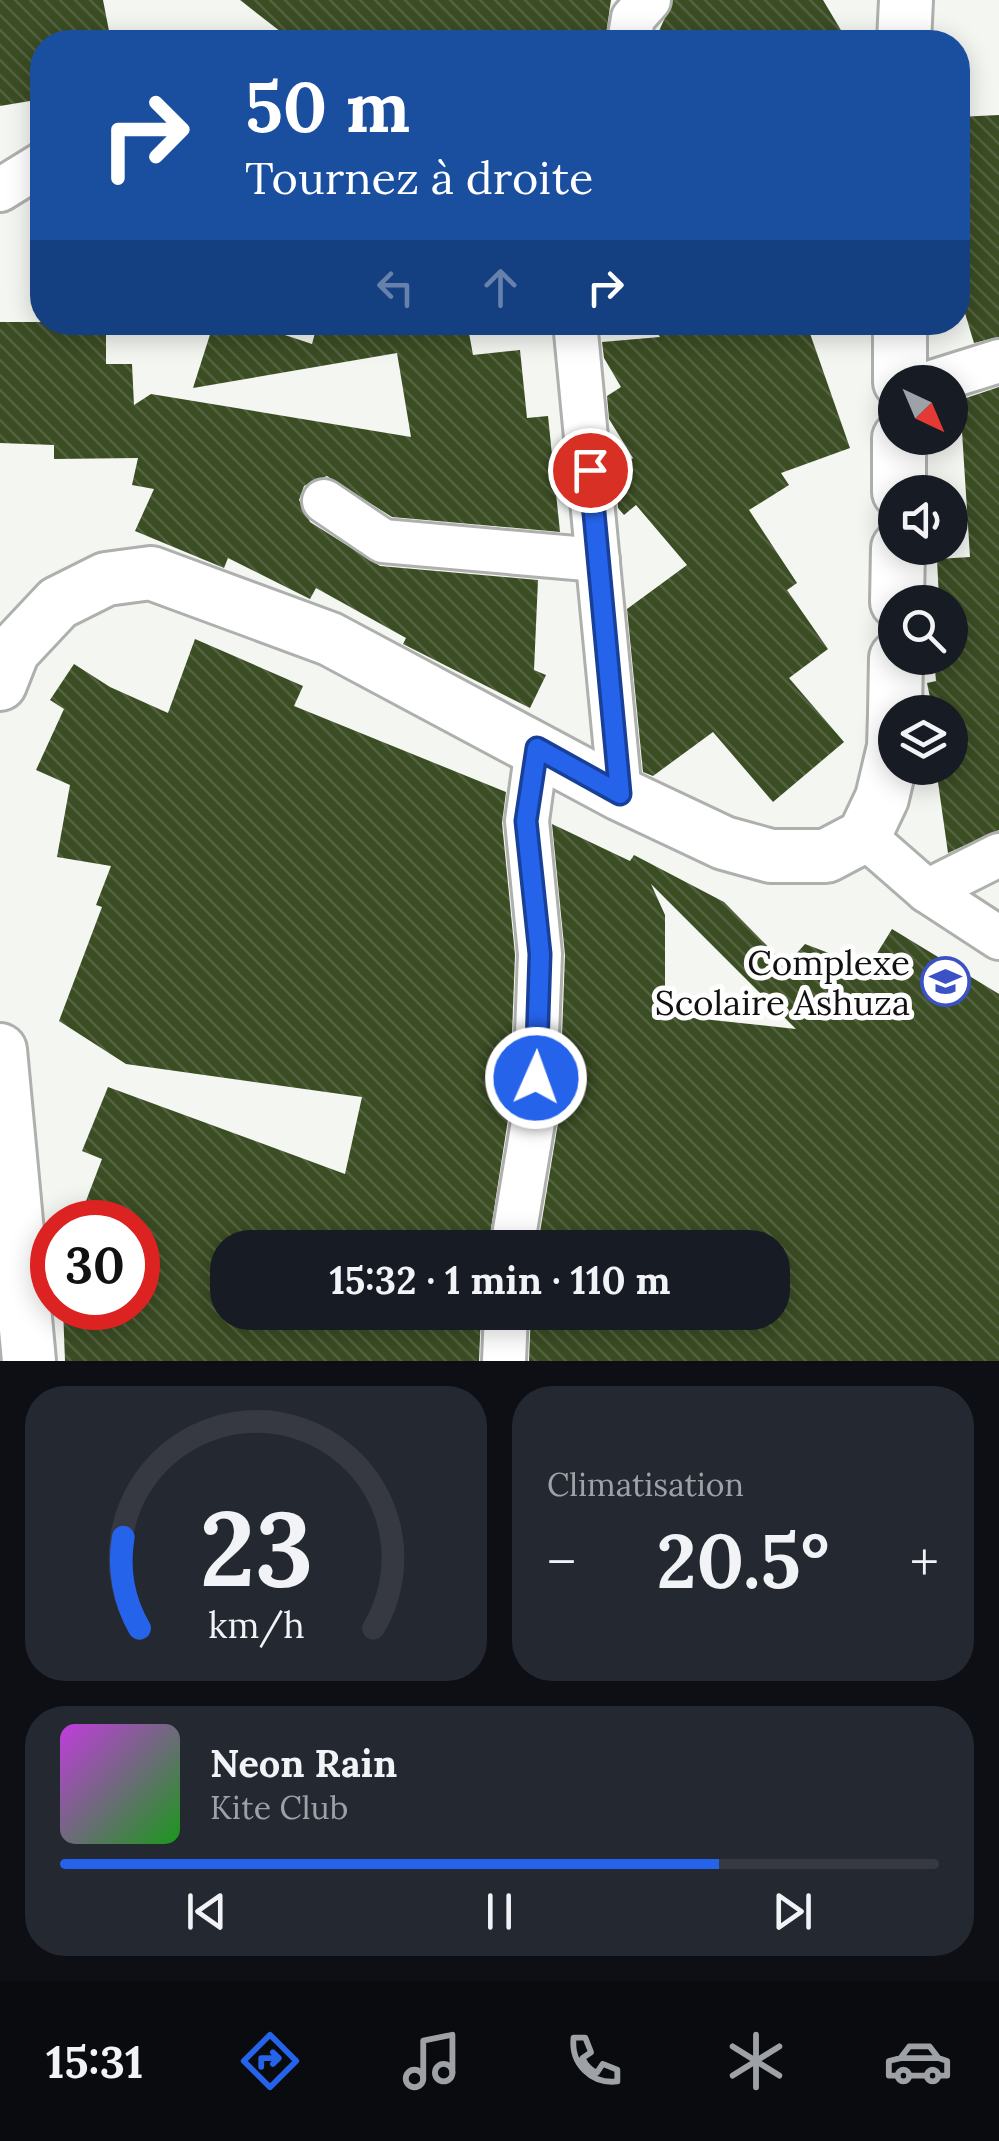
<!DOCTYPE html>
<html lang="fr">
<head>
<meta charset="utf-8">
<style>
  body { margin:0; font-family:Lora,serif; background:#242831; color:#f1f3f6; height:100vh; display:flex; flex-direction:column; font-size:38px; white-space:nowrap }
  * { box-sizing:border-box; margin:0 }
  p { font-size:32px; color:#9ea1a6 }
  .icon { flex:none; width:55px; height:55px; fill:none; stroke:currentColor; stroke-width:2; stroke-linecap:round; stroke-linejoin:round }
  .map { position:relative; height:1361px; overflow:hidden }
  .details { display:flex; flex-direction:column; gap:25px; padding:25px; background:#0d0f14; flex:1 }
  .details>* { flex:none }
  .banner { position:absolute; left:30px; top:30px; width:940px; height:305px; border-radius:40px; box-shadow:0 5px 25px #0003; background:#1a4fa0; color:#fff; overflow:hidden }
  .needle { width:65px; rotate:136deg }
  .tools { position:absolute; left:878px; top:365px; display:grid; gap:20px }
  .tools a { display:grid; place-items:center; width:90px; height:90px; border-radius:50%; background:#171b24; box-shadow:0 5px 25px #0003; font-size:50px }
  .speed { position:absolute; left:30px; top:1200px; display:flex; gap:20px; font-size:50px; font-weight:700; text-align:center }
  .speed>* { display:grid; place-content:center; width:130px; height:130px; border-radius:50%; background:#171b24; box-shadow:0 5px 25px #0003; line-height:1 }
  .speed .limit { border:15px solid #d22; background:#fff; color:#111 }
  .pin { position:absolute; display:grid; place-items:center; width:85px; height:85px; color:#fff; margin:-42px; border:5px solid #fff; border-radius:50%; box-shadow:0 2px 10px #0007 }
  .me { position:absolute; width:110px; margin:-55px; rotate:2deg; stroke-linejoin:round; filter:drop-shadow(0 0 8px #0008) }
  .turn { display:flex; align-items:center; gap:35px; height:210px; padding:0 50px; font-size:45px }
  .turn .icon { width:130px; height:130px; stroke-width:2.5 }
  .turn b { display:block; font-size:70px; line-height:85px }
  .lanes { display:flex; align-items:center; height:95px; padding:0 50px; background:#0003; justify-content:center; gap:50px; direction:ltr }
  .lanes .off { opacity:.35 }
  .big { font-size:75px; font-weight:700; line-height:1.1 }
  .details .widget { flex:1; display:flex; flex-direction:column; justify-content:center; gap:15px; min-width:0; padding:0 35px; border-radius:40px; background:#242831 }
  .details .dial { align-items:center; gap:0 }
  .dial svg { height:260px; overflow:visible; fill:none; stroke:#363941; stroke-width:7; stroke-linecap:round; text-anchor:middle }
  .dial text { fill:#f1f3f6; stroke:none }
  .song { display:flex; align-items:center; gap:30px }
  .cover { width:120px; height:120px; border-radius:15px; background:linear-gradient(135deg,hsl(290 70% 55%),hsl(120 70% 35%)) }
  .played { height:10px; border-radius:5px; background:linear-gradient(90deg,#2563eb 75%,#363941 75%) }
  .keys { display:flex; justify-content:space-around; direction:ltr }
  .heat { display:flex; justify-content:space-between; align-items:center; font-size:55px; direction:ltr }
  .details .tiles { flex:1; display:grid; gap:25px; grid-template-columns:1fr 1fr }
  .widget:last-child { grid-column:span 2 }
  .trip { position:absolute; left:210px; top:1230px; width:580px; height:100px; border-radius:40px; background:#171b24; box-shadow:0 5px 25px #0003; font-weight:700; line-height:100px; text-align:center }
  .menu { display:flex; height:160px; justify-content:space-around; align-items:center; background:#090b0e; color:#9ea1a6 }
  .menu .icon { width:70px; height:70px }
  .menu .on { color:#2563eb }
  .menu b { font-size:45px; color:#f1f3f6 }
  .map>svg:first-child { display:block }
  .building { fill:url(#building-back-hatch); fill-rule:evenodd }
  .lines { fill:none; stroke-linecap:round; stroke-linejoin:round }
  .minor-casing { stroke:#aeb0ad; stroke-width:48 }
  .tertiary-casing { stroke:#aeb0ad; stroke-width:58 }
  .minor { stroke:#fff; stroke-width:42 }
  .tertiary { stroke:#fff; stroke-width:52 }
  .route-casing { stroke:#184099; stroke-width:25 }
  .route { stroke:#2563eb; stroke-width:18 }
  .labels { text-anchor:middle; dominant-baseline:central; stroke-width:10; stroke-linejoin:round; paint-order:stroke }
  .poi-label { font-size:35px; fill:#111210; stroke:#fff; text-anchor:end }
</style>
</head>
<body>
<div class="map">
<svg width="999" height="1361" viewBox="0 0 999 1361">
  <defs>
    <pattern id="building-back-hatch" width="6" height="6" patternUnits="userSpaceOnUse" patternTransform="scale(2.5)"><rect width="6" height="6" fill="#3b4d23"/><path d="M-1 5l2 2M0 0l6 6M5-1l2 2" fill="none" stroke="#546241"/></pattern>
  </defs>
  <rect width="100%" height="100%" fill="#f4f6f2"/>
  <g class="building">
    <polygon points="0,0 103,0 109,31 42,42 42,99 0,106"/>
    <polygon points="240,0 611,0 605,42 294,42"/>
    <polygon points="673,0 823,0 848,42 654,42"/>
    <polygon points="999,115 999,337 974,343 958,290 958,117"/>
    <polygon points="0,322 106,322 106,364 132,364 134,405 151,394 411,437 397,353 193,388 214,322 246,322 312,344 318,322 467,322 473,355 520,350 527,418 548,416 560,532 392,517 327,476 304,486 299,500 310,522 380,566 538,580 534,670 546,675 530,708 403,644 406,638 316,588 310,599 228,558 224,568 135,531 154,489 132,485 138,458 54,459 54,445 0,443"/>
    <polygon points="651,322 806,322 850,448 781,473 789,485 749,510 797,583 787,590 828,649 789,678 844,742 773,802 713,732 653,776 643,772 627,609 687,565 636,505 624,515 618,508 615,474 633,458 609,419 607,396 621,387 604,358 602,342 660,337"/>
    <polygon points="999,387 999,830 948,853 936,768 950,768 950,712 933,712 927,683 936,681 934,658 950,658 950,602 929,600 939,599 937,559 970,557 960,400"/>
    <polygon points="195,639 303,686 294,706 506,792 502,823 515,955 509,1113 488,1248 228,1248 228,1312 481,1312 479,1361 65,1361 63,1308 138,1308 138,1222 78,1222 102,1159 82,1151 108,1087 345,1174 362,1097 126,1064 59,1021 102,907 96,905 111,866 57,857 70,785 36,770 64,709 50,700 74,664 110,687 168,713"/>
    <path d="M552 824 630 861 634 855 724 902 786 965 805 944 868 968 892 929 999 994V1361H529L531 1312H772V1240L540 1232 559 1117 565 955ZM651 884 796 1029 665 1015V915Z"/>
  </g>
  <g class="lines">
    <defs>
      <g id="minor">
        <polyline points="629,42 633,18 649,0"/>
        <polyline points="0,190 42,164"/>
        <polyline points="575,322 620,794"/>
        <polyline points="932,382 999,361"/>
        <polyline points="324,501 383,541 598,560"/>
        <polyline points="864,836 927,891 999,938"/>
        <polyline points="927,891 999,855"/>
        <polyline points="512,1248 534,1116 540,954 527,821 537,748"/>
        <polyline points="504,1361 506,1312"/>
      </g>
      <g id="tertiary">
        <polyline points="904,42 906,0"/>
        <polyline points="900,382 900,322"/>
        <polyline points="899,492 899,438"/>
        <polyline points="897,602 898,548"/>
        <polyline points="0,684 13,651 58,603 106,579 151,573 330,639 620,794 724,843 771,856 826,856 864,836 882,798 894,747 895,714"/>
        <polyline points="895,712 896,658"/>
        <polyline points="0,1050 29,1361"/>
      </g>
    </defs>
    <use href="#minor" class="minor-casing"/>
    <use href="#tertiary" class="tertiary-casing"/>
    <use href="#minor" class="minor"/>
    <use href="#tertiary" class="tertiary"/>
  </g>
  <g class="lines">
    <defs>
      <polyline id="route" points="536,1078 540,954 526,821 537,748 620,794 590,470"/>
    </defs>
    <use href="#route" class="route-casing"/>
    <use href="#route" class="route"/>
  </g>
  <defs>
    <symbol id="school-ring" viewBox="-11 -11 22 22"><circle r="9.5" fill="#fff" stroke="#3a52c5" stroke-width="1.5"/><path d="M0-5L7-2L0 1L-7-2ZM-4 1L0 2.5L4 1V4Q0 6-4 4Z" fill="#3a52c5"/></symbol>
  </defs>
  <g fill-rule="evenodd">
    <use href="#school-ring" x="918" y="954" width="55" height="55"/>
  </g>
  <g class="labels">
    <g class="poi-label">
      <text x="910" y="962">Complexe<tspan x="910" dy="40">Scolaire Ashuza</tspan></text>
    </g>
  </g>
</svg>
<div class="tools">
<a><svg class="needle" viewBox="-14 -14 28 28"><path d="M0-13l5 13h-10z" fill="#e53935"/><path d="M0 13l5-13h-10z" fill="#9ea1a6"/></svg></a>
<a><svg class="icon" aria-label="sound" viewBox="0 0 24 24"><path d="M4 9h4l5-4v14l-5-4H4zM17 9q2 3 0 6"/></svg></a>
<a><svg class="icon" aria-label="search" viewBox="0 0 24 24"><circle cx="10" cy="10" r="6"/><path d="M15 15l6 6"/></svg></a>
<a><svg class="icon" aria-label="layers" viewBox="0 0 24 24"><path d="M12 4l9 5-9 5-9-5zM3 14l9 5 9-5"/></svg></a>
</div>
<div class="speed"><div class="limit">30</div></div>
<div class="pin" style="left:590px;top:470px;background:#d93025"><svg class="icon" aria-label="arrive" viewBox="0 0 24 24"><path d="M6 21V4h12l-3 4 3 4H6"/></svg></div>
<svg class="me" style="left:536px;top:1078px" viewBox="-20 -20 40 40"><circle r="17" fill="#2563eb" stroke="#fff" stroke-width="3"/><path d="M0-11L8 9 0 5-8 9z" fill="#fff"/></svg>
<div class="trip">15:32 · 1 min · 110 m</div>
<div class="banner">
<div class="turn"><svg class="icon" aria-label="right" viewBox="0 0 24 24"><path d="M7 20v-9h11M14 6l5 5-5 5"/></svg><div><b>50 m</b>Tournez à droite</div></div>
<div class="lanes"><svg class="icon off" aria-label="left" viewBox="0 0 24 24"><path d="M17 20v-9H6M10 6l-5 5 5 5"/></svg><svg class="icon off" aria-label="ahead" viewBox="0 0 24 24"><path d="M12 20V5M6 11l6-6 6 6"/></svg><svg class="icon" aria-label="right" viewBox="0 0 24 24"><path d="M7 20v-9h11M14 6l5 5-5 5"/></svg></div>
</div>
</div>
<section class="details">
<div class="tiles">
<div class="widget dial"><svg viewBox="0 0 100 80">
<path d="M14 69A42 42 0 1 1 86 69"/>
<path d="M14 69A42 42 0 0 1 9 41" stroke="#2563eb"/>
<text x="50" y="56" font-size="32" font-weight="700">23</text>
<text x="50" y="72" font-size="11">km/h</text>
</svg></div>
<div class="widget"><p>Climatisation</p>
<div class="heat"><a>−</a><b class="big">20.5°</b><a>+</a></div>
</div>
<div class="widget">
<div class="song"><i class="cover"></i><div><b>Neon Rain</b><p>Kite Club</p></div></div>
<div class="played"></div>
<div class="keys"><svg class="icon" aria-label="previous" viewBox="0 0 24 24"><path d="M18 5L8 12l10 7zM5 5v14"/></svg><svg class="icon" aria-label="pause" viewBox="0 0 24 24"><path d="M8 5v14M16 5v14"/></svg><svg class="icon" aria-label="next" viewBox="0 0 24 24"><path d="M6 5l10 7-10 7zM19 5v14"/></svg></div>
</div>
</div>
</section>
<nav class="menu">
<b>15:31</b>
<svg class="icon on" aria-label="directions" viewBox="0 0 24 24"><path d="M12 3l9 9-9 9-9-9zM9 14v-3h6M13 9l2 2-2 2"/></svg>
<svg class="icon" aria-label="music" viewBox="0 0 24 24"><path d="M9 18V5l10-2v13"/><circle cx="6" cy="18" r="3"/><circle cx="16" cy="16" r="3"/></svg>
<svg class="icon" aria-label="phone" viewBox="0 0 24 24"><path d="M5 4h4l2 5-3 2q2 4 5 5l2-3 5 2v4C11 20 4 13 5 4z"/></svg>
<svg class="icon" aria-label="climate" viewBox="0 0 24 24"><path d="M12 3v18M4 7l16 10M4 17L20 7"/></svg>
<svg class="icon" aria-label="car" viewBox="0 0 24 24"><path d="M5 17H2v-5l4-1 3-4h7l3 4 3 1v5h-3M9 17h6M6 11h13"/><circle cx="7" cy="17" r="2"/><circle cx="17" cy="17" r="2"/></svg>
</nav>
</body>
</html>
